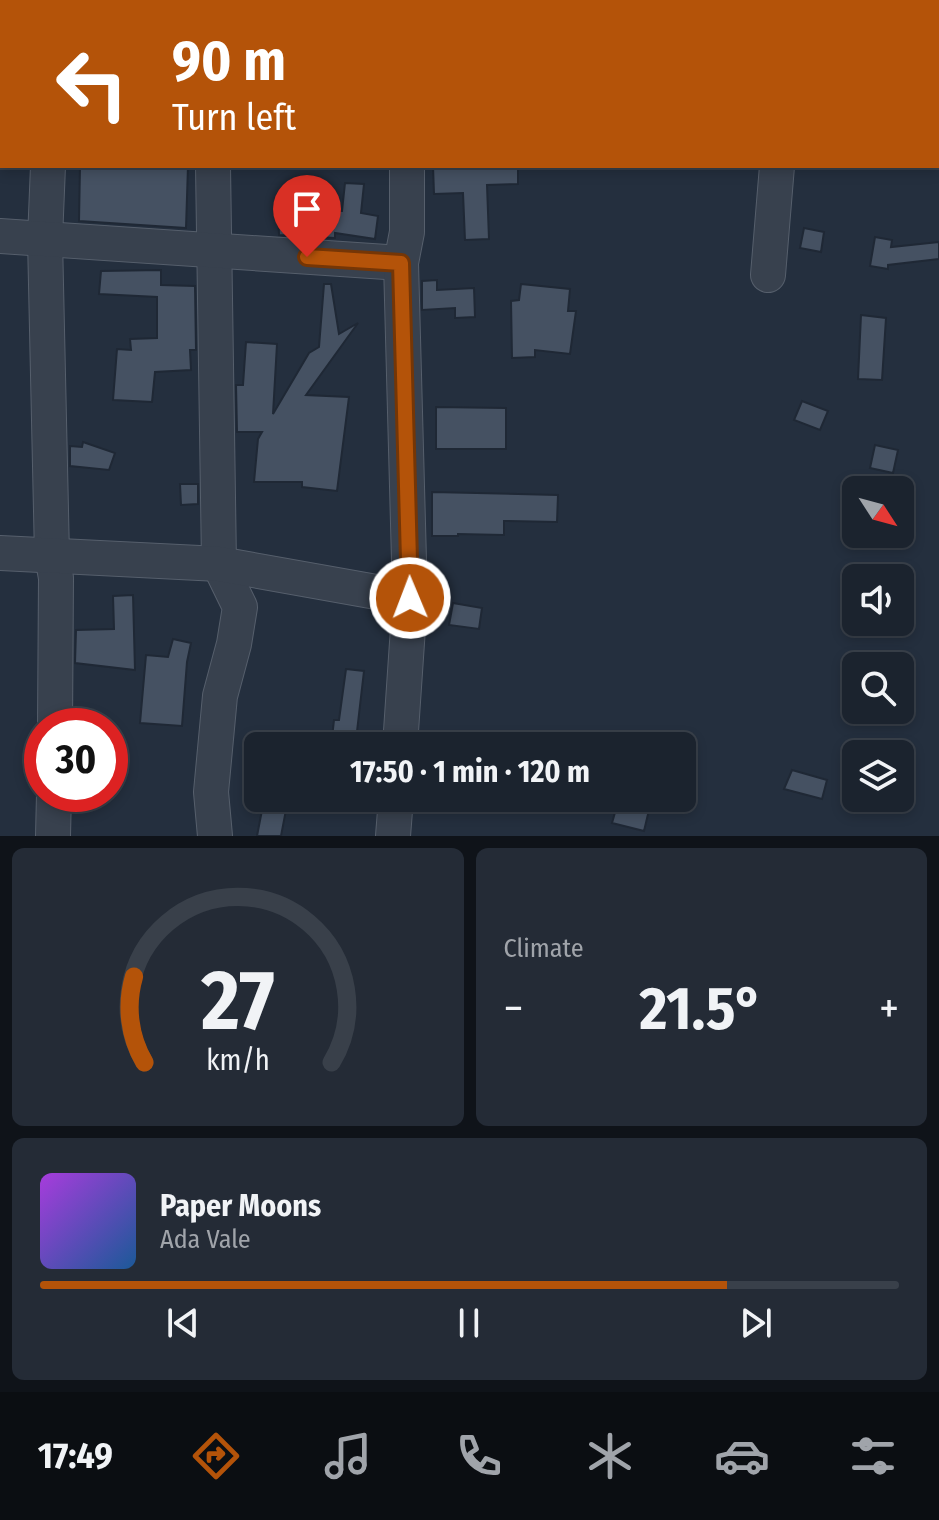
<!DOCTYPE html>
<html lang="en">
<head>
<meta charset="utf-8">
<style>
  body { margin:0; font-family:"Fira Sans Condensed",sans-serif; background:#242b36; color:#f1f3f6; height:100vh; display:flex; flex-direction:column; font-size:30px; white-space:nowrap }
  * { box-sizing:border-box; margin:0 }
  p { font-size:26px; color:#a0a4aa }
  .icon { flex:none; width:44px; height:44px; fill:none; stroke:currentColor; stroke-width:2; stroke-linecap:round; stroke-linejoin:round }
  .map { position:relative; height:836px; overflow:hidden }
  .sheet { display:flex; flex-direction:column; gap:12px; padding:12px; background:#0f1319; flex:1 }
  .sheet>* { flex:none }
  .hud { position:absolute; left:0px; top:0px; width:940px; height:168px; box-shadow:0 4px 12px #0003,0 0 0 2px #39404a; background:#b45309; color:#fff; overflow:hidden }
  .needle { width:52px; rotate:126deg }
  .controls { position:absolute; left:842px; top:476px; display:grid; gap:16px }
  .controls a { display:grid; place-items:center; width:72px; height:72px; border-radius:12px; background:#1b232e; box-shadow:0 4px 12px #0003,0 0 0 2px #39404a; font-size:40px }
  .speed { position:absolute; left:24px; top:708px; display:flex; gap:16px; font-size:40px; font-weight:700; text-align:center }
  .speed>* { display:grid; place-content:center; width:104px; height:104px; border-radius:50%; background:#1b232e; box-shadow:0 4px 12px #0003,0 0 0 2px #39404a; line-height:1 }
  .speed .limit { border:12px solid #d22; background:#fff; color:#111 }
  .pin { position:absolute; display:grid; place-items:center; width:68px; height:68px; color:#fff; margin:-82px -34px; border-radius:50% 50% 50% 0; rotate:-45deg; box-shadow:0 0 8px #0007 }
  .pin .icon { rotate:45deg }
  .me { position:absolute; width:88px; margin:-44px; rotate:359deg; stroke-linejoin:round; filter:drop-shadow(0 0 6px #0008) }
  .turn { display:flex; align-items:center; gap:28px; height:168px; padding:0 40px; font-size:36px }
  .turn .icon { width:104px; height:104px; stroke-width:2.5 }
  .turn b { display:block; font-size:56px; line-height:68px }
  .big { font-size:60px; font-weight:700; line-height:1.1 }
  .sheet .tile { flex:1; display:flex; flex-direction:column; justify-content:center; gap:12px; min-width:0; padding:0 28px; border-radius:12px; background:#242b36 }
  .sheet .dial { align-items:center; gap:0 }
  .dial svg { height:208px; overflow:visible; fill:none; stroke:#39404a; stroke-width:7; stroke-linecap:round; text-anchor:middle }
  .dial text { fill:#f1f3f6; stroke:none }
  .song { display:flex; align-items:center; gap:24px }
  .cover { width:96px; height:96px; border-radius:12px; background:linear-gradient(135deg,hsl(280 70% 55%),hsl(210 70% 35%)) }
  .played { height:8px; border-radius:4px; background:linear-gradient(90deg,#b45309 80%,#39404a 80%) }
  .keys { display:flex; justify-content:space-around; direction:ltr }
  .heat { display:flex; justify-content:space-between; align-items:center; font-size:44px; direction:ltr }
  .sheet .tiles { flex:1; display:grid; gap:12px; grid-template-columns:1fr 1fr }
  .tile:last-child { grid-column:span 2 }
  .trip { position:absolute; left:244px; top:732px; width:452px; height:80px; border-radius:12px; background:#1b232e; box-shadow:0 4px 12px #0003,0 0 0 2px #39404a; font-weight:700; line-height:80px; text-align:center }
  .tab-bar { display:flex; height:128px; justify-content:space-around; align-items:center; background:#0b0e12; color:#a0a4aa }
  .tab-bar .icon { width:56px; height:56px }
  .tab-bar .active { color:#b45309 }
  .tab-bar b { font-size:36px; color:#f1f3f6 }
  .map>svg:first-child { display:block }
  .building { fill:#455162; stroke:#1f2835; stroke-width:2 }
  .lines { fill:none; stroke-linecap:round; stroke-linejoin:round }
  .minor-casing { stroke:#565f6c; stroke-width:36 }
  .minor { stroke:#38414e; stroke-width:34 }
  .route-casing { stroke:#753606; stroke-width:20 }
  .route { stroke:#b45309; stroke-width:14 }
</style>
</head>
<body>
<div class="map">
<svg width="939" height="836" viewBox="0 0 939 836">
  <rect width="100%" height="100%" fill="#242f3e"/>
  <g class="building">
    <polygon points="80,166 188,166 186,228 79,221"/>
    <polygon points="433,166 518,166 518,184 487,185 489,239 465,240 463,193 434,194"/>
    <polygon points="345,183 364,184 361,213 378,216 375,239 335,233 335,238 279,235 278,207 342,211"/>
    <polygon points="804,228 824,232 821,252 800,248"/>
    <polygon points="875,237 892,240 891,247 939,242 939,259 888,265 888,269 870,266"/>
    <polygon points="161,270 161,285 195,286 196,350 190,350 191,370 155,372 152,402 113,400 117,349 131,350 130,339 157,338 157,297 99,294 101,271"/>
    <polygon points="437,280 437,290 474,288 475,317 455,318 455,308 422,310 422,281"/>
    <polygon points="324,284 331,284 339,334 358,323 306,395 349,397 337,491 302,487 302,482 254,482 258,439 262,432 237,432 236,385 243,385 246,342 277,344 273,414 309,353 319,347"/>
    <polygon points="521,284 570,289 568,311 576,311 570,354 535,350 535,357 512,358 511,301 519,300"/>
    <polygon points="861,315 886,318 882,380 858,379"/>
    <polygon points="802,401 828,411 820,430 794,420"/>
    <polygon points="436,407 506,408 506,449 436,449"/>
    <polygon points="83,442 115,453 109,470 70,466 70,446 82,447"/>
    <polygon points="875,445 898,450 893,473 870,468"/>
    <polygon points="180,484 198,484 198,504 181,505"/>
    <polygon points="432,492 558,495 557,522 504,521 504,535 458,534 458,536 432,536"/>
    <polygon points="133,595 135,670 75,663 76,630 114,629 113,596"/>
    <polygon points="453,603 482,608 479,629 449,625"/>
    <polygon points="173,639 191,643 187,662 182,726 140,723 146,655 168,657"/>
    <polygon points="346,669 364,671 356,740 332,738 334,720 339,720"/>
    <polygon points="792,770 827,780 822,799 784,789"/>
    <polygon points="618,802 649,810 644,831 612,823"/>
    <polygon points="263,805 286,810 281,836 257,836"/>
  </g>
  <g class="lines">
    <defs>
      <g id="minor">
        <polyline points="55,2 55,0"/>
        <polyline points="218,2 218,0"/>
        <polyline points="369,2 370,0"/>
        <polyline points="793,2 793,0"/>
        <polyline points="0,52 2,52"/>
        <polyline points="938,122 939,122"/>
        <polyline points="48,166 45,239 52,556 56,578 55,726"/>
        <polyline points="213,166 219,564 240,607 234,644 220,696 211,792 215,836"/>
        <polyline points="0,236 401,263"/>
        <polyline points="768,275 777,166"/>
        <polyline points="0,553 219,564 410,598"/>
        <polyline points="400,746 410,598 401,263 407,232 407,166"/>
        <polyline points="53,836 54,794"/>
        <polyline points="393,836 396,798"/>
      </g>
    </defs>
    <use href="#minor" class="minor-casing"/>
    <use href="#minor" class="minor"/>
  </g>
  <g class="lines">
    <defs>
      <polyline id="route" points="307,257 401,263 410,598"/>
    </defs>
    <use href="#route" class="route-casing"/>
    <use href="#route" class="route"/>
  </g>
</svg>
<div class="controls">
<a><svg class="needle" viewBox="-14 -14 28 28"><path d="M0-13l5 13h-10z" fill="#e53935"/><path d="M0 13l5-13h-10z" fill="#a0a4aa"/></svg></a>
<a><svg class="icon" aria-label="sound" viewBox="0 0 24 24"><path d="M4 9h4l5-4v14l-5-4H4zM17 9q2 3 0 6"/></svg></a>
<a><svg class="icon" aria-label="search" viewBox="0 0 24 24"><circle cx="10" cy="10" r="6"/><path d="M15 15l6 6"/></svg></a>
<a><svg class="icon" aria-label="layers" viewBox="0 0 24 24"><path d="M12 4l9 5-9 5-9-5zM3 14l9 5 9-5"/></svg></a>
</div>
<div class="speed"><div class="limit">30</div></div>
<div class="pin" style="left:307px;top:257px;background:#d93025"><svg class="icon" aria-label="arrive" viewBox="0 0 24 24"><path d="M6 21V4h12l-3 4 3 4H6"/></svg></div>
<svg class="me" style="left:410px;top:598px" viewBox="-20 -20 40 40"><circle r="17" fill="#b45309" stroke="#fff" stroke-width="3"/><path d="M0-11L8 9 0 5-8 9z" fill="#fff"/></svg>
<div class="trip">17:50 · 1 min · 120 m</div>
<div class="hud">
<div class="turn"><svg class="icon" aria-label="left" viewBox="0 0 24 24"><path d="M17 20v-9H6M10 6l-5 5 5 5"/></svg><div><b>90 m</b>Turn left</div></div>
</div>
</div>
<section class="sheet">
<div class="tiles">
<div class="tile dial"><svg viewBox="0 0 100 80">
<path d="M14 69A42 42 0 1 1 86 69"/>
<path d="M14 69A42 42 0 0 1 10 36" stroke="#b45309"/>
<text x="50" y="56" font-size="32" font-weight="700">27</text>
<text x="50" y="72" font-size="11">km/h</text>
</svg></div>
<div class="tile"><p>Climate</p>
<div class="heat"><a>−</a><b class="big">21.5°</b><a>+</a></div>
</div>
<div class="tile">
<div class="song"><i class="cover"></i><div><b>Paper Moons</b><p>Ada Vale</p></div></div>
<div class="played"></div>
<div class="keys"><svg class="icon" aria-label="previous" viewBox="0 0 24 24"><path d="M18 5L8 12l10 7zM5 5v14"/></svg><svg class="icon" aria-label="pause" viewBox="0 0 24 24"><path d="M8 5v14M16 5v14"/></svg><svg class="icon" aria-label="next" viewBox="0 0 24 24"><path d="M6 5l10 7-10 7zM19 5v14"/></svg></div>
</div>
</div>
</section>
<nav class="tab-bar">
<b>17:49</b>
<svg class="icon active" aria-label="directions" viewBox="0 0 24 24"><path d="M12 3l9 9-9 9-9-9zM9 14v-3h6M13 9l2 2-2 2"/></svg>
<svg class="icon" aria-label="music" viewBox="0 0 24 24"><path d="M9 18V5l10-2v13"/><circle cx="6" cy="18" r="3"/><circle cx="16" cy="16" r="3"/></svg>
<svg class="icon" aria-label="phone" viewBox="0 0 24 24"><path d="M5 4h4l2 5-3 2q2 4 5 5l2-3 5 2v4C11 20 4 13 5 4z"/></svg>
<svg class="icon" aria-label="climate" viewBox="0 0 24 24"><path d="M12 3v18M4 7l16 10M4 17L20 7"/></svg>
<svg class="icon" aria-label="car" viewBox="0 0 24 24"><path d="M5 17H2v-5l4-1 3-4h7l3 4 3 1v5h-3M9 17h6M6 11h13"/><circle cx="7" cy="17" r="2"/><circle cx="17" cy="17" r="2"/></svg>
<svg class="icon" aria-label="filters" viewBox="0 0 24 24"><path d="M4 7h16M4 17h16"/><circle cx="9" cy="7" r="2"/><circle cx="15" cy="17" r="2"/></svg>
</nav>
</body>
</html>
